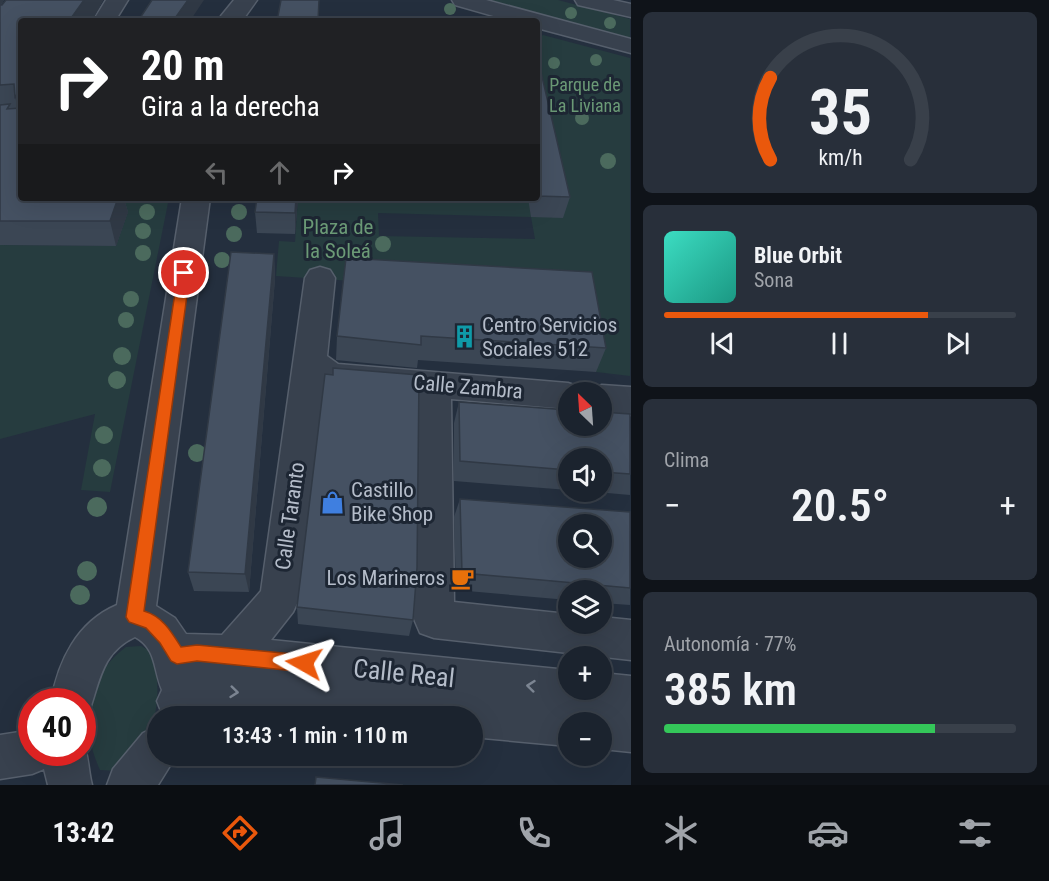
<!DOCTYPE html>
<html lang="es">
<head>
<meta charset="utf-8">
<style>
  body { margin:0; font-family:"Roboto Condensed",sans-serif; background:#282f3a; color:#f1f3f6; height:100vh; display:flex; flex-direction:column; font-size:22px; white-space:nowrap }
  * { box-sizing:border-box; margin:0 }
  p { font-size:20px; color:#a0a4aa }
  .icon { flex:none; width:33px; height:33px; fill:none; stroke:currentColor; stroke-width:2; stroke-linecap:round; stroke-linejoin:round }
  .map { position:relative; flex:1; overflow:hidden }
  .panel { display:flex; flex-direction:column; gap:12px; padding:12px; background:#0f1319; width:418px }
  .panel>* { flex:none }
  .hud { position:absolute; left:18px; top:18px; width:522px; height:183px; border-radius:6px; box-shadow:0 6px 24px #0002,0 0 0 2px #39404a; background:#202124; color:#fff; overflow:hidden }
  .needle { width:39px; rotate:335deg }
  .tools { position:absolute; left:558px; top:382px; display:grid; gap:12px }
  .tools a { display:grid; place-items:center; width:54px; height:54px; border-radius:50%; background:#1b232e; box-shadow:0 6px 24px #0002,0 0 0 2px #39404a; font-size:30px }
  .speed { position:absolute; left:18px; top:688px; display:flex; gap:12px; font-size:30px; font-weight:700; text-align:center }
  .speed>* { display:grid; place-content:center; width:78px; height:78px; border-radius:50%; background:#1b232e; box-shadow:0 6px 24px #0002,0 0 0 2px #39404a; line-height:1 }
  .speed .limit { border:9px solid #d22; background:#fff; color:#111 }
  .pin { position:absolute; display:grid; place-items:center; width:51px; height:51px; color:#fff; margin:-26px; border:3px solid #fff; border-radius:50%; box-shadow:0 2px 6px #0007 }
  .me { position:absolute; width:66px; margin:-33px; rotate:276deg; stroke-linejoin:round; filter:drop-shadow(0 0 4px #0008) }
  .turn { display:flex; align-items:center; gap:21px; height:126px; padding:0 24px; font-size:27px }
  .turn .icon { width:78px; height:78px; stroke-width:2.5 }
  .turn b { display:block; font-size:42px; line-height:51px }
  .lanes { display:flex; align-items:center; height:57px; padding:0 24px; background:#0003; justify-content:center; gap:30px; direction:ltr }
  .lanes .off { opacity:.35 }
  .big { font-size:45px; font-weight:600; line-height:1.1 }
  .panel .widget { flex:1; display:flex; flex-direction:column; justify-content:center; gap:9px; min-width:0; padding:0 21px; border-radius:9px; background:#282f3a }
  .panel .dial { align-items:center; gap:0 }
  .dial svg { height:156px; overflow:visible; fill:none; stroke:#39404a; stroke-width:7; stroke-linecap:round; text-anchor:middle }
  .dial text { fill:#f1f3f6; stroke:none }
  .song { display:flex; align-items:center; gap:18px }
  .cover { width:72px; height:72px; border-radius:9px; background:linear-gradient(135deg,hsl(170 70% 55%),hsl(170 70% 35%)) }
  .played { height:6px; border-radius:3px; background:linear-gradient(90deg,#ea580c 75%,#39404a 75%) }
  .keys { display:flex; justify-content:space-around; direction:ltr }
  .heat { display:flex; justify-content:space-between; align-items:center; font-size:33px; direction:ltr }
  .charge { height:9px; border-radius:4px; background:linear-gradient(90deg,#34c759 77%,#39404a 0) }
  .trip { position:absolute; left:147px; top:706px; width:336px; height:60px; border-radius:30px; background:#1b232e; box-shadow:0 6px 24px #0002,0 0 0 2px #39404a; font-weight:600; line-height:60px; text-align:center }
  .tab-bar { display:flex; height:96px; justify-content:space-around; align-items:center; background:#0b0e12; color:#a0a4aa }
  .tab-bar .icon { width:42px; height:42px }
  .tab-bar .active { color:#ea580c }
  .tab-bar b { font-size:27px; color:#f1f3f6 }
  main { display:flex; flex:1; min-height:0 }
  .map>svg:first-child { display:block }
  .green { fill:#263c3f; fill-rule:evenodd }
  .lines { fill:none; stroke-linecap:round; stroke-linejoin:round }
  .minor-casing { stroke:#565f6c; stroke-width:3 }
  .minor { fill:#38414e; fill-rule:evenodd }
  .tree { fill:#4b6a5d }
  .wall { fill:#3b4654 }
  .shaded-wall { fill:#303945 }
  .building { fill:#455162; stroke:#303945; stroke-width:1.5; fill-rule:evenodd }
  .oneway { stroke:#7c8592 }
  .route { fill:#ea580c; stroke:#983908; stroke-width:1.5 }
  .labels { text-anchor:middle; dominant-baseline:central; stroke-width:6; stroke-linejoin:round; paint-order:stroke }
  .far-park-label { font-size:18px; fill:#6b9a76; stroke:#1d2633 }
  .park-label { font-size:21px; fill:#6b9a76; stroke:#1d2633 }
  .poi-label { font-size:21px; fill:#b4bcc9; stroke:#1d2633; text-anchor:start }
  .street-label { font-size:21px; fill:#b4bcc9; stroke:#1d2633 }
  .near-street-label { font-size:26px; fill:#b4bcc9; stroke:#1d2633 }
</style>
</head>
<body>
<main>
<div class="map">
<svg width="631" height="785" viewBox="0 0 631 785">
  <rect width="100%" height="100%" fill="#242f3e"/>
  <g class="green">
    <polygon points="485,0 558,0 630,19 630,39"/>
    <path d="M543 35 630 58V376L596 372 582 296 276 276 279 241 295 242 298 198H528L563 217 537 92V39ZM378 213 531 217 535 239 379 236Z"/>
    <polygon points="126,198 169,198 110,492 81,490 95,414 0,439 0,245 116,246 128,212 124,209"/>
    <path d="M141 646 154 653C158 679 161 709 148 733 141 746 128 759 119 771L100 770C79 724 85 678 126 647Z"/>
  </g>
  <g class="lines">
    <defs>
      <g id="minor">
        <polygon points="106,0 128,0 115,21 93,21"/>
        <polygon points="234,0 257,0 242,21 220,21 221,16"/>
        <polygon points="452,0 486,0 631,39 631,53 537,28 537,21 511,21 455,5"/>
        <polygon points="575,0 613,0 631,4 631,17 578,5"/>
        <path d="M182 198H210L156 606 175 618 186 634 222 635 261 591 305 278 310 270 320 267 330 270 335 278 327 356 338 364 568 383 580 387 583 393H568V409L451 399 454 602 568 614V624H602V617L631 620V660L434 638 420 633 414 619 417 396 332 389 324 386 299 599 293 612 271 640 568 670V690H602V673L631 676V752L602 749V723H568V746L472 737V717H277L207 710 190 717H166L163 716 157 701 162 690C153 669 157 649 135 637 99 654 100 685 87 717L82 719V702H51C58 661 77 622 117 605Z"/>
        <polygon points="602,385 631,387 631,415 602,412 602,393 588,393 590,389"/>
        <polygon points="158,726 158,756 176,756 158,785 107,785 113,769 143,733"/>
        <path d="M32 730V753H82V740C89 755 88 770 92 785H48L44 769 32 774 0 779V735Z"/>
      </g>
    </defs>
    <use href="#minor" class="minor-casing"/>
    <use href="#minor" class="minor"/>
  </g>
  <g class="tree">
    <circle cx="450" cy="9" r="6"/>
    <circle cx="571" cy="13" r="6"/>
    <circle cx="610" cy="23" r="6"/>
    <circle cx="596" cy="60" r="6"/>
    <circle cx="554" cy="63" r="6"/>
    <circle cx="582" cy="118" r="7"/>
    <circle cx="608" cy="161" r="8"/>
    <circle cx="147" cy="212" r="8"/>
    <circle cx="239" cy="212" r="8"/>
    <circle cx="143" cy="231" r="8"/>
    <circle cx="234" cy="234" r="8"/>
    <circle cx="383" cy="244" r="8"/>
    <circle cx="143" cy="253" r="8"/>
    <circle cx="222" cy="260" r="8"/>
    <circle cx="131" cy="299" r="8"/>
    <circle cx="126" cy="320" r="8"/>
    <circle cx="122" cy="356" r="9"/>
    <circle cx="117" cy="380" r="9"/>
    <circle cx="104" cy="435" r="9"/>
    <circle cx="197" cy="453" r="9"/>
    <circle cx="102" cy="468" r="9"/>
    <circle cx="97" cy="507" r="10"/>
    <circle cx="87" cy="571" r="10"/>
    <circle cx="80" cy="595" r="10"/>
  </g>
  <g class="wall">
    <polygon points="0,0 4,0 1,5 2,5 6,0 103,0 92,21 21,21 21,198 126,198 125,202 128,212 116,246 0,245"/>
    <polygon points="537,55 570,197 563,218 531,217 528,198 537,198"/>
    <polygon points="257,198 298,198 295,234 257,233 255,212"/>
    <polygon points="274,254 275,279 249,592 194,591 188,572"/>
    <polygon points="346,258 606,348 596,372 418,360 417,368 336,360 337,336"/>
    <polygon points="459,402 630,414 630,495 596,492 602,492 602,459 568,459 568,490 454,481 454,423"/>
    <polygon points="460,499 630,512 630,605 602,603 602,591 568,591 568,600 456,590 454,517"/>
    <polygon points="297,607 413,620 409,636 298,624"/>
  </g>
  <g class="shaded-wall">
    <polygon points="0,0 4,0 0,6"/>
    <polygon points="84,0 103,0 92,21 69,21"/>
    <polygon points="188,0 204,0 190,21 173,21"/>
    <polygon points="21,89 21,116 15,97"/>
    <polygon points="118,198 126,198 125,202 128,212 116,246 110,221"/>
    <polygon points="296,198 298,198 295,234 295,213"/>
    <polygon points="274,254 275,279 249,592 245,574"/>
  </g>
  <g class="building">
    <polygon points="6,0 84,0 69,21 21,21 21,89 15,97 14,84 0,85 0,5 2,5"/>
    <polygon points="152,0 188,0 173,21 138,21"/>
    <polygon points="281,0 319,0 318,21 277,21"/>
    <polygon points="537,55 570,197 537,196"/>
    <polygon points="10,104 7,109 21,108 21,198 118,198 110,221 0,221 0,105"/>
    <polygon points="257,198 296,198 295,213 255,212"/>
    <polygon points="231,252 274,254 245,574 188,572"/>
    <polygon points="346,258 592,272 606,348 421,336 421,345 337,336"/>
    <polygon points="333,368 419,375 417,568 413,620 297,607 325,374 333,375"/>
    <polygon points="459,402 568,410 568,426 602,426 602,412 630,414 630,474 602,472 602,459 568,459 568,470 460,461"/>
    <path d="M460 499 630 512V588L462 573ZM568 525H602V558H568Z"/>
    <polygon points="316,777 403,785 315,785"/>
  </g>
  <defs><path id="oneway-chevron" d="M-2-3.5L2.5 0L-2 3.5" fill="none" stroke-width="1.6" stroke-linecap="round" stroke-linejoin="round" transform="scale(1.5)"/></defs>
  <g class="oneway">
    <use href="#oneway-chevron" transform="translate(531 686) rotate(-174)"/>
    <use href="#oneway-chevron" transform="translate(234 692) rotate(6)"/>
  </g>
  <path class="route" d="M184 269 190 273 144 611C162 616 171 631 181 647L197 645 304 655 310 657 313 663 310 669 304 672 197 661 177 664 171 661 160 643 146 628 129 622 126 617 178 273Z"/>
  <defs>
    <symbol id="building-bare" viewBox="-9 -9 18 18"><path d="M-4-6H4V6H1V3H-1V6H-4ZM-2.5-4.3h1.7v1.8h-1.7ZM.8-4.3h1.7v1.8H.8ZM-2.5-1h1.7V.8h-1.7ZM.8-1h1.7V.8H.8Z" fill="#0f9aa8" stroke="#1d2633" stroke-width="2.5" paint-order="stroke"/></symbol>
    <symbol id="shop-bare" viewBox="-9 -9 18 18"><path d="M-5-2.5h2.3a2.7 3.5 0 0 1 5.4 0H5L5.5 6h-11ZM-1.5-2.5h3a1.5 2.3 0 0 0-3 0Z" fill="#3f7fe0" stroke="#1d2633" stroke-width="2.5" paint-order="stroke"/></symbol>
    <symbol id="cafe-bare" viewBox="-9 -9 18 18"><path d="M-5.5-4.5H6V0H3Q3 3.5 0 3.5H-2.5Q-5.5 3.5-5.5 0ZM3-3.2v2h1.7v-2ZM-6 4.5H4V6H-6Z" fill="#e8710a" stroke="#1d2633" stroke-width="2.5" paint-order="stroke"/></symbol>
  </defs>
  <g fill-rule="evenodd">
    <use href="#building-bare" x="448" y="320" width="33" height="33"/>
    <use href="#shop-bare" x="316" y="486" width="33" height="33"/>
    <use href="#cafe-bare" x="446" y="562" width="33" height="33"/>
  </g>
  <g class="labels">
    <g class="far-park-label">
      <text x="585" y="84">Parque de<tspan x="585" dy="21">La Liviana</tspan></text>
    </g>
    <g class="park-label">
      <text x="338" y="227">Plaza de<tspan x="338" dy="24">la Soleá</tspan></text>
    </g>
    <g class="poi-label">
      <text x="482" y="325">Centro Servicios<tspan x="482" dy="24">Sociales 512</tspan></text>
      <text x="351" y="490">Castillo<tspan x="351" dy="24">Bike Shop</tspan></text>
      <text x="445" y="578" text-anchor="end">Los Marineros</text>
    </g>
    <g class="street-label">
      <text transform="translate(468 387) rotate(5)">Calle Zambra</text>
      <text transform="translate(290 516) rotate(-82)">Calle Taranto</text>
    </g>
    <g class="near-street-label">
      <text transform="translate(404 673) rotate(6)">Calle Real</text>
    </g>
  </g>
</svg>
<div class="tools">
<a><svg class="needle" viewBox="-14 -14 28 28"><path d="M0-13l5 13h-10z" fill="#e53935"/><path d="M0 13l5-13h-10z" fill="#a0a4aa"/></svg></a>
<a><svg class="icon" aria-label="sound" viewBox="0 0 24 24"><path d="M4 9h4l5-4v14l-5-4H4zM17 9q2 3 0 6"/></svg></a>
<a><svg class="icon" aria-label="search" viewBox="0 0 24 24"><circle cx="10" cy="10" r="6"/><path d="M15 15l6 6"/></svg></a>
<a><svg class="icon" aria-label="layers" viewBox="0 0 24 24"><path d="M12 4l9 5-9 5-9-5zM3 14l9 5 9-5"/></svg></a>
<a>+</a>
<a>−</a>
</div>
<div class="speed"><div class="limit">40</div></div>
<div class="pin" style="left:184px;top:273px;background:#d93025"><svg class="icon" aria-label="arrive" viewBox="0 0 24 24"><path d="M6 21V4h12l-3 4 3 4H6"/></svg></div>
<svg class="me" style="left:304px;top:663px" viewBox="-20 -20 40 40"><path d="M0-17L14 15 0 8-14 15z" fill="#ea580c" stroke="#fff" stroke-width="4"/></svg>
<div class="trip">13:43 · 1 min · 110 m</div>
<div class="hud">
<div class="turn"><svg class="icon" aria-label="right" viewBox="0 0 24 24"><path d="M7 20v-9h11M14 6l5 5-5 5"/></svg><div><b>20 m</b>Gira a la derecha</div></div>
<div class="lanes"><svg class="icon off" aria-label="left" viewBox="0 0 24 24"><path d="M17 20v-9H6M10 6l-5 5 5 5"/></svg><svg class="icon off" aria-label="ahead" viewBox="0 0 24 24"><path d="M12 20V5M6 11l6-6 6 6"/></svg><svg class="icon" aria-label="right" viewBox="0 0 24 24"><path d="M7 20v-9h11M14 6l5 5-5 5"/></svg></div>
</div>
</div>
<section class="panel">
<div class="widget dial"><svg viewBox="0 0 100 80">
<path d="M14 69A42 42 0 1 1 86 69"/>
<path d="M14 69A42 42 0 0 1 14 27" stroke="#ea580c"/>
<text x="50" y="56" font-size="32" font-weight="700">35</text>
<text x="50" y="72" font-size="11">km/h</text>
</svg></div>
<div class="widget">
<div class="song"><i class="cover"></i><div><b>Blue Orbit</b><p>Sona</p></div></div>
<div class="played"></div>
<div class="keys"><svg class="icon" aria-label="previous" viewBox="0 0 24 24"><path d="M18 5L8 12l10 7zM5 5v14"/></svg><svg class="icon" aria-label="pause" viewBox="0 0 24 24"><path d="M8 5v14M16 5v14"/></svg><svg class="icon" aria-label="next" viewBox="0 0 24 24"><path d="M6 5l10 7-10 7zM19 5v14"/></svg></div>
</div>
<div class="widget"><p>Clima</p>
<div class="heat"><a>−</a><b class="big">20.5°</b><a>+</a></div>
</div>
<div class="widget"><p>Autonomía · 77%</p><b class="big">385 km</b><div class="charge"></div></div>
</section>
</main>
<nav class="tab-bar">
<b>13:42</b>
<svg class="icon active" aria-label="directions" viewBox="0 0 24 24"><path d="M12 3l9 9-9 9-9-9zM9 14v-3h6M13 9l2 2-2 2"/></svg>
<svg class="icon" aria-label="music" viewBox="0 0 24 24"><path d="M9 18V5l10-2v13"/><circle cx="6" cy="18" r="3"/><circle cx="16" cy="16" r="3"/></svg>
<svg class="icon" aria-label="phone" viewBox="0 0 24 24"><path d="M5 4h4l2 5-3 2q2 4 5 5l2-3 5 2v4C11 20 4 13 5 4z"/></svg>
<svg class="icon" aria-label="climate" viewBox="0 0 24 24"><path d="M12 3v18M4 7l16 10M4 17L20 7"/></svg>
<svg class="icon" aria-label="car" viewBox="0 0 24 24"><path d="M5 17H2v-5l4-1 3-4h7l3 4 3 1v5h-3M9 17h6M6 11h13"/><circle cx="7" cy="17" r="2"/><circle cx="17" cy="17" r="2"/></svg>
<svg class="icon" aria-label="filters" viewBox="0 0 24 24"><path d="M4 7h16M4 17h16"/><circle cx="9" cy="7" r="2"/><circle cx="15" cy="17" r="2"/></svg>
</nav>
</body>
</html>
